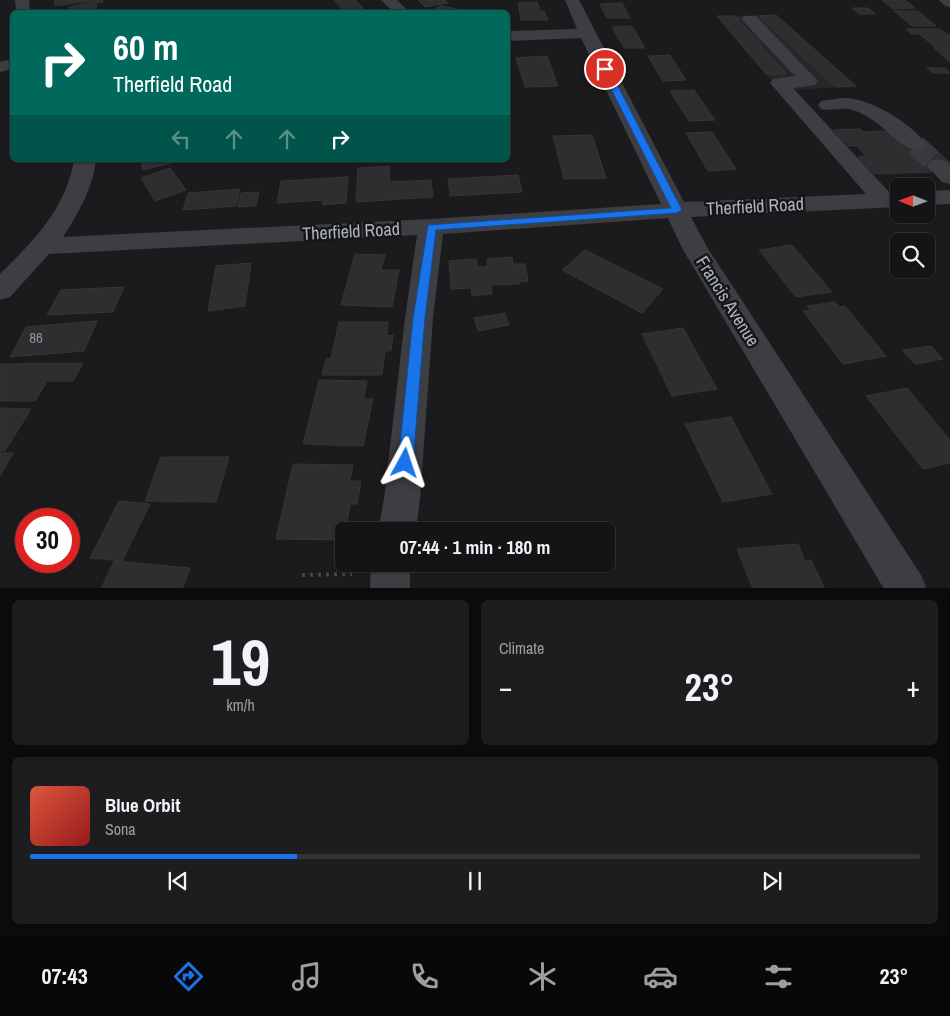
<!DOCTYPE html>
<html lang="en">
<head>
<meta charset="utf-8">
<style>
  body { margin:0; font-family:"Archivo Narrow",sans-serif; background:#1d1d1f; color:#f1f3f6; height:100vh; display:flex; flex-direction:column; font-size:19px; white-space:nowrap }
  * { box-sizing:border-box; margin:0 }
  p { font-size:16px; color:#9d9ea1 }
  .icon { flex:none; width:28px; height:28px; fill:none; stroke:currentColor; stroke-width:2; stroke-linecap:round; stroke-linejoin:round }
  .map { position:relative; height:588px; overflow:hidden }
  .side { display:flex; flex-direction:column; gap:12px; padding:12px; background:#0b0b0c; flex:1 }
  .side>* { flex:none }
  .hud { position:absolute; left:10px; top:10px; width:500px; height:152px; border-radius:8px; box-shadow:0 1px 4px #0004,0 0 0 1px #333335; background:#00695c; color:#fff; overflow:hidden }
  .needle { width:32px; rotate:271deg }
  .buttons { position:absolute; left:890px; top:178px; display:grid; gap:10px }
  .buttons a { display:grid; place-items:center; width:45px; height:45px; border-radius:8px; background:#141416; box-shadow:0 1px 4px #0004,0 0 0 1px #333335; font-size:25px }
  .speed { position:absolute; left:15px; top:508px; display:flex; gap:10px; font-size:25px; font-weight:700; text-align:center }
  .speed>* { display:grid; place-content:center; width:65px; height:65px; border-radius:50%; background:#141416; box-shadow:0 1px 4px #0004,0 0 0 1px #333335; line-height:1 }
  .speed .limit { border:8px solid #d22; background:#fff; color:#111 }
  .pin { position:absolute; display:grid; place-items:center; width:42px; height:42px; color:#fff; margin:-21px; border:2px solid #fff; border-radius:50%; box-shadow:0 1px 5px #0007 }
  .me { position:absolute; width:55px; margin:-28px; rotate:5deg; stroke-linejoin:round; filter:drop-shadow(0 0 4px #0008) }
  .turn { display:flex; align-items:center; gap:18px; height:105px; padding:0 20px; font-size:22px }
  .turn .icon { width:65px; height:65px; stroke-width:2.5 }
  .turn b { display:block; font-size:35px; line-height:42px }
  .lanes { display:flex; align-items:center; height:48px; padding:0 20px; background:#0003; justify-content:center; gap:25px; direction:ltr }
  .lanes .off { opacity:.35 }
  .big { font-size:38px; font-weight:800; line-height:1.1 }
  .side .widget { flex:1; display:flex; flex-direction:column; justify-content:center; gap:8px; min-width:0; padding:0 18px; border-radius:8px; background:#1d1d1f }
  .side .dial { align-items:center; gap:0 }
  .dial b { font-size:65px; line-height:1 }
  .song { display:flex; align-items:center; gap:15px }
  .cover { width:60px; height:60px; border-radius:8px; background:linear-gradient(135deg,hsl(10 70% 55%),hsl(0 70% 35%)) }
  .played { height:5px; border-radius:2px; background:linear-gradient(90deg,#1a73e8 30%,#333335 30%) }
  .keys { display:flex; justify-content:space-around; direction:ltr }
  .heat { display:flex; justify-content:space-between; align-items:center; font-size:28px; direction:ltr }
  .side .tiles { flex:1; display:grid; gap:12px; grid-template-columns:1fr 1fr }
  .widget:last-child { grid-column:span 2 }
  .trip { position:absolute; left:335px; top:522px; width:280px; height:50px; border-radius:8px; background:#141416; box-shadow:0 1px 4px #0004,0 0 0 1px #333335; font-weight:800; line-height:50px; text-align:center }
  .tab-bar { display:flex; height:80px; justify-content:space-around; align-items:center; background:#080809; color:#9d9ea1 }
  .tab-bar .icon { width:35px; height:35px }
  .tab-bar .active { color:#1a73e8 }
  .tab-bar b { font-size:22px; color:#f1f3f6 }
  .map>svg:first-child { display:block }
  .built { fill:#27272a }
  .building { fill:#2e2e31; stroke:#353539 }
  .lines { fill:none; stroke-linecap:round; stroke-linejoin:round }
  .minor-tunnel { stroke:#383a3d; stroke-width:21; stroke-dasharray:21 11; stroke-linecap:butt }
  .path { stroke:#424549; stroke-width:4; stroke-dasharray:3 5; stroke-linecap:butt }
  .minor { fill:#3c3e42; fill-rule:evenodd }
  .route { fill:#1a73e8; stroke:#114b97 }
  .labels { text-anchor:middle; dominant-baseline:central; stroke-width:5; stroke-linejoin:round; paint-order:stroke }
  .number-label { font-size:15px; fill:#8c9298 }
  .street-label { font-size:18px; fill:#adb4bc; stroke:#161618 }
</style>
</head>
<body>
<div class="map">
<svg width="950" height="589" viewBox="0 0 950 589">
  <rect width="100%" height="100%" fill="#1b1b1d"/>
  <polygon class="built" points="776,15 856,86 794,90 861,185 717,16"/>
  <g class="building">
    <polygon points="54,0 95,0 55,6"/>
    <polygon points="100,0 103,0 103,2 96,3 97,12 69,12 69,7"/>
    <polygon points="334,0 355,0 364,9 345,12"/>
    <polygon points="418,0 445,0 448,3 425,7"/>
    <polygon points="882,0 905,0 915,8 893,9"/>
    <polygon points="537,2 540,11 544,11 548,20 521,20 518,3"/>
    <polygon points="622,3 630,18 607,18 600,4"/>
    <polygon points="440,6 474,12 430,12"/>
    <polygon points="852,8 868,8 876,14 859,14"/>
    <polygon points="894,11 918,11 936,26 912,26"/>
    <polygon points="776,15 856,86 836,87 759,16"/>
    <polygon points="717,16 735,16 786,74 766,74"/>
    <polygon points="632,26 645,48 624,48 612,27"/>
    <polygon points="906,29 940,29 950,36 950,45 934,46 919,34 911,34"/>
    <polygon points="933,47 950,47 950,62"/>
    <polygon points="670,55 686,80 663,81 648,56"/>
    <polygon points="547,56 558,86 525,87 516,58"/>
    <polygon points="927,68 945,68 950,73 933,73"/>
    <polygon points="694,90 715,120 689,121 670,91"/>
    <polygon points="860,129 863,132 890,131 905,146 931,145 950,163 950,165 927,166 932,172 874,174 858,157 866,156 857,146 848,146 833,130"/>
    <polygon points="712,132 736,169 708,171 686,133"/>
    <polygon points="592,135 606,178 564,179 553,136"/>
    <polygon points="141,160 179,160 179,161 143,170"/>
    <polygon points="389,166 390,182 431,180 433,197 356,202 358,168"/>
    <polygon points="170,168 186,190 155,201 141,178"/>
    <polygon points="518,175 522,192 450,196 448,179"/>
    <polygon points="348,177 346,203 323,205 323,200 277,203 281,181"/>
    <polygon points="240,189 236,206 183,210 188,193"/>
    <polygon points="259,192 256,206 238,207 241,193"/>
    <polygon points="792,245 832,292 796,297 759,250"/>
    <polygon points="585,250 663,289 642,313 562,270"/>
    <polygon points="355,254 385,255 381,270 399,270 392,307 341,305"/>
    <polygon points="512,257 513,264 525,264 528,281 519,282 519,284 491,285 492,294 472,296 471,288 451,289 449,261 476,259 477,267 488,267 487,259"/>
    <polygon points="251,263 245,306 208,311 216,266"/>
    <polygon points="124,287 113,312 47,315 61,290"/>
    <polygon points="835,302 840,307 845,306 886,356 843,364 803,311 811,310 807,306"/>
    <polygon points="505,313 509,325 478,331 474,318"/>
    <polygon points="97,321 84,351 10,357 26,327"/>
    <polygon points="339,322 388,322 387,336 393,335 391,351 385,351 382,375 322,375 326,359 331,359"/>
    <polygon points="683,328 717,389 672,396 642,334"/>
    <polygon points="931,346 943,359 915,364 902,350"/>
    <polygon points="83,363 73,381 47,381 35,401 0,401 0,364"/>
    <polygon points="319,380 367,381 364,399 373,399 363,446 303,444"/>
    <polygon points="907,388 950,440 950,463 923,469 866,396"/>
    <polygon points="0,408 31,409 5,451 0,451"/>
    <polygon points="731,417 772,494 723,502 685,424"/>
    <polygon points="0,453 13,453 0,476"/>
    <polygon points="161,457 229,457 216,502 145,501"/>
    <polygon points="293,464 353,465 350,481 361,481 357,504 350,504 344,540 276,539"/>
    <polygon points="119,501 150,504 122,561 90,558"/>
    <polygon points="798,544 805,561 811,560 825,589 753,589 737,549"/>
    <polygon points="114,561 190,568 182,589 101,589"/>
  </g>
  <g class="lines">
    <polyline class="minor-tunnel" points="916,145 938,166"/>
    <polyline class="path" points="302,575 352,574"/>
    <g class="minor">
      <polygon points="15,0 29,0 30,12 16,12"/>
      <polygon points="381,0 397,0 409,12 393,12"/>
      <path d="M565 0H579L684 202 866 194 770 83 773 79 795 76 744 22 742 19 744 16H756L818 81 815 85 793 88 890 193H899V207L691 217 707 247 921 575 927 589H884L682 248 668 218 443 234 433 318 420 499 416 531H378L384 499 405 318 417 235 49 254 10 297 0 300V274C34 241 66 208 74 160H96C92 190 79 212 63 237L431 219 661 204 581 38 508 41V31L577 29Z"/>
      <polygon points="939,0 950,0 950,7 945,6"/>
      <polygon points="12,59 12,69 0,72 0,62"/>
      <path d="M842 98C870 97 911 123 927 145L923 149C905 154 889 131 874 121 867 116 858 111 849 109 839 108 831 111 821 109L818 105 821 101Z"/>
      <polygon points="938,159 946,161 950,165 950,184 942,182 927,166 930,161"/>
      <polygon points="950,190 950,204 926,205 926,191"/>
      <polygon points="371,564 410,564 410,589 370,589"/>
    </g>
  </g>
  <polygon class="route" points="605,66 609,69 682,210 677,213 436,230 425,318 413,463 410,468 405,469 400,468 398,463 413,318 428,225 671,208 601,69"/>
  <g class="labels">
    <g class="number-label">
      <text x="36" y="337">86</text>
    </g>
    <g class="street-label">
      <text transform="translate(755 206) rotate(-3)">Therfield Road</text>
      <text transform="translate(351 231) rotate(-3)">Therfield Road</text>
      <text transform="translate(728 301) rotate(58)">Francis Avenue</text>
    </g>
  </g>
</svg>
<div class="buttons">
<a><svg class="needle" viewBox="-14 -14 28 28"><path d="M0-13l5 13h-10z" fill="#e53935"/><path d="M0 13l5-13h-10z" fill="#9d9ea1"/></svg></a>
<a><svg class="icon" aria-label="search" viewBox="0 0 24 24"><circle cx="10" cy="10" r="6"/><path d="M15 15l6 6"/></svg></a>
</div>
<div class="speed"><div class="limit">30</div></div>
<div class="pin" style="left:605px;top:69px;background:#d93025"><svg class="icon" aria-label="arrive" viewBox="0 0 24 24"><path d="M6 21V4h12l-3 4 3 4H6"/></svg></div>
<svg class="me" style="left:405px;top:463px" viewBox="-20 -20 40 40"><path d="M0-17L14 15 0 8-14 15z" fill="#1a73e8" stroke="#fff" stroke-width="4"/></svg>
<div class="trip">07:44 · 1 min · 180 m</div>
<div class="hud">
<div class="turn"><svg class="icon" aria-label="right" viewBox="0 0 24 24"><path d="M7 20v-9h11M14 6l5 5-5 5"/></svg><div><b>60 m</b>Therfield Road</div></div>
<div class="lanes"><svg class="icon off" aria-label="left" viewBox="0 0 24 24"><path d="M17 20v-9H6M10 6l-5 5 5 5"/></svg><svg class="icon off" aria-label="ahead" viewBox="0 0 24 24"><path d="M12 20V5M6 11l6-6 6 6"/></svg><svg class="icon off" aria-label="ahead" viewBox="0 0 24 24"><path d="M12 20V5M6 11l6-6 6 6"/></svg><svg class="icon" aria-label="right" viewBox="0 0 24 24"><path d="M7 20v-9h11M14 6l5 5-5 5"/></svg></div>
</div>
</div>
<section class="side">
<div class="tiles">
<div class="widget dial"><b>19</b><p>km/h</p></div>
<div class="widget"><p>Climate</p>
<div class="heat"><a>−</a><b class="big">23°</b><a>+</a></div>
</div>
<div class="widget">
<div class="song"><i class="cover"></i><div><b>Blue Orbit</b><p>Sona</p></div></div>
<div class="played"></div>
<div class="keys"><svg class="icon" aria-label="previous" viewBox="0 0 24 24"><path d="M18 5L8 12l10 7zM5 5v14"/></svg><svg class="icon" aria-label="pause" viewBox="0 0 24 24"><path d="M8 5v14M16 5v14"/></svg><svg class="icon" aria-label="next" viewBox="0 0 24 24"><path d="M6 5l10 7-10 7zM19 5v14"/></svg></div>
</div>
</div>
</section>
<nav class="tab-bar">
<b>07:43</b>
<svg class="icon active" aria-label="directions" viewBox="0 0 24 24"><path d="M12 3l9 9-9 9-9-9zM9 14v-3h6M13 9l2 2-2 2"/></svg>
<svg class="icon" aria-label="music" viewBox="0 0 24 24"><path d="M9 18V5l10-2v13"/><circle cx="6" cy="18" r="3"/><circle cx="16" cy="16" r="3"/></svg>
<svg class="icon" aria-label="phone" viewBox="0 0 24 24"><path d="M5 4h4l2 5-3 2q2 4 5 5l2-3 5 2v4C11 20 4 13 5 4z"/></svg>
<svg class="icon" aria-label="climate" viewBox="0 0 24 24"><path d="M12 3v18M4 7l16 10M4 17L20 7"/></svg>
<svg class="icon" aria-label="car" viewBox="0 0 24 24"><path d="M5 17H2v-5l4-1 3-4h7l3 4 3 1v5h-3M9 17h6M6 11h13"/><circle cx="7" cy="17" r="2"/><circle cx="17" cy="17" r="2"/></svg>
<svg class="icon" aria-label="filters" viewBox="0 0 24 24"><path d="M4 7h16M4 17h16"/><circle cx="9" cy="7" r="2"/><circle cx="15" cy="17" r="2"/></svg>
<b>23°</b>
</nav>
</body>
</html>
